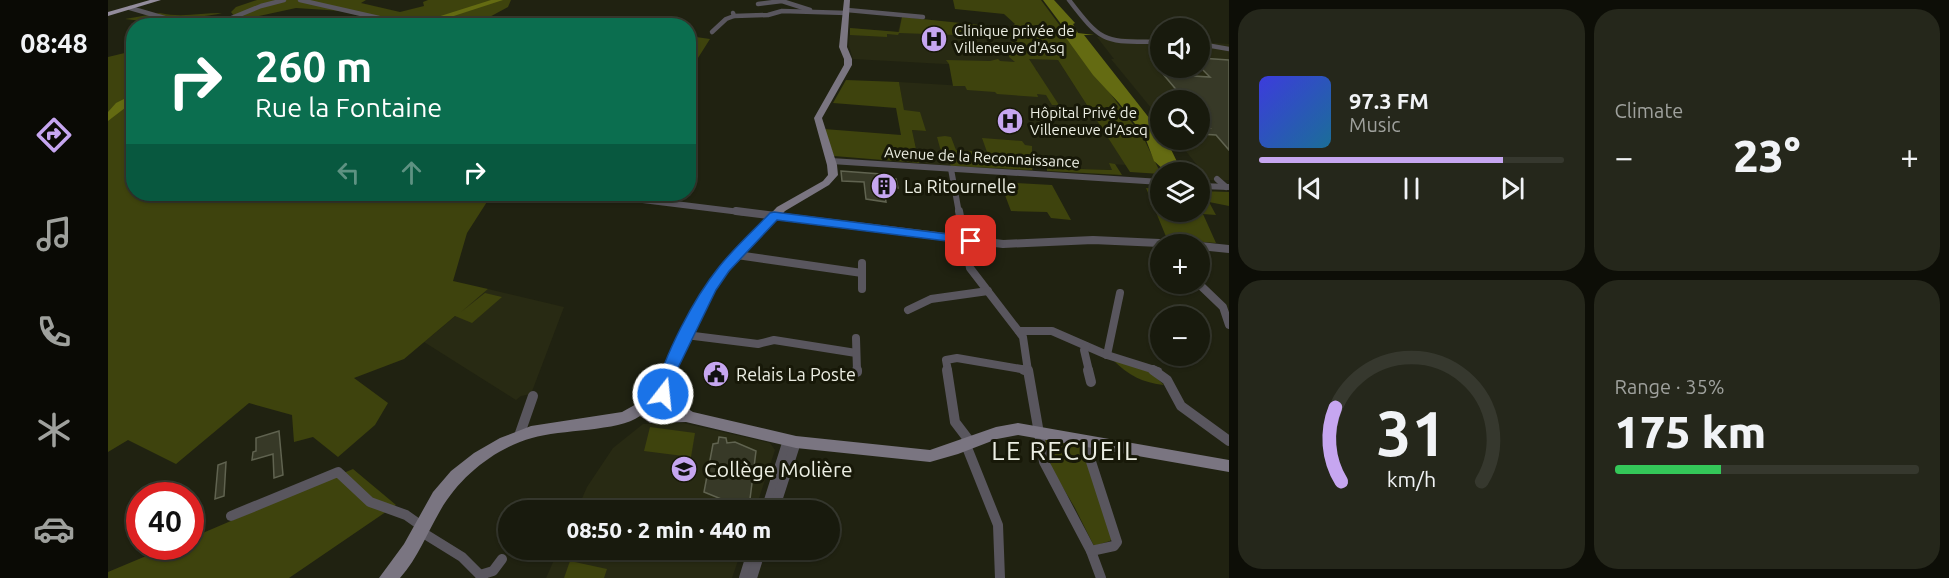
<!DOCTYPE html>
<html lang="en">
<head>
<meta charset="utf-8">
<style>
  body { margin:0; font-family:Ubuntu,sans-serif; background:#25271b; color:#f1f3f6; height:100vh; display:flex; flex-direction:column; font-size:22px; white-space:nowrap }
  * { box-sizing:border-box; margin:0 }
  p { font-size:20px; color:#9fa19d }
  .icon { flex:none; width:33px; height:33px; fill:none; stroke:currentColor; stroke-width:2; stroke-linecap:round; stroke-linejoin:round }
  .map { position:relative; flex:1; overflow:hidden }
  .details { display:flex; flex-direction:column; gap:9px; padding:9px; background:#0d0e07; width:720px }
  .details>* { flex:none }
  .guide { position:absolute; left:18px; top:18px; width:570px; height:183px; border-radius:24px; box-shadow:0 2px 4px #0004,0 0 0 2px #36382e; background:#0b6e4f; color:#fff; overflow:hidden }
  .buttons { position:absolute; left:1042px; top:18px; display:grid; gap:12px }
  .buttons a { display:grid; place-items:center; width:60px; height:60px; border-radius:50%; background:#181a0d; box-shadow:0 2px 4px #0004,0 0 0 2px #36382e; font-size:30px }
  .speed { position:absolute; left:18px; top:482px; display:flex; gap:12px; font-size:30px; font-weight:700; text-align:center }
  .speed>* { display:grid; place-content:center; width:78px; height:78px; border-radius:50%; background:#181a0d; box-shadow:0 2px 4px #0004,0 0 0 2px #36382e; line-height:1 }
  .speed .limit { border:9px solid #d22; background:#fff; color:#111 }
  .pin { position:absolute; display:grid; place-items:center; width:51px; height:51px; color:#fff; margin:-26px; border-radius:12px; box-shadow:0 3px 9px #0006 }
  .me { position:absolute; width:66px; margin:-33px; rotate:16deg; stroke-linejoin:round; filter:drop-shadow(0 0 4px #0008) }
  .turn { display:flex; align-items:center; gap:21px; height:126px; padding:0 30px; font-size:27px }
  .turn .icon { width:78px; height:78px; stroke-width:2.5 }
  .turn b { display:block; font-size:42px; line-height:51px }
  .lanes { display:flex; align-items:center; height:57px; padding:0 30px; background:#0003; justify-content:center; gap:30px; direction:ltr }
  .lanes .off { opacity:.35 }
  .big { font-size:45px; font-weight:800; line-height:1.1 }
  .details .widget { flex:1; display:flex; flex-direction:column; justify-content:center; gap:9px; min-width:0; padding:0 21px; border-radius:24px; background:#25271b }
  .details .dial { align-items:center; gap:0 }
  .dial svg { height:156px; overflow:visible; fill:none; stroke:#36382e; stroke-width:7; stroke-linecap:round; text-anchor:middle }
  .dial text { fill:#f1f3f6; stroke:none }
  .song { display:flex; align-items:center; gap:18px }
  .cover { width:72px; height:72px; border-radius:9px; background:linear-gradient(135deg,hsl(240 70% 55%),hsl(200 70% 35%)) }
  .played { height:6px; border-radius:3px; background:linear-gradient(90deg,#c6a6f0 80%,#36382e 80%) }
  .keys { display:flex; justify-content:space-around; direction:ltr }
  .heat { display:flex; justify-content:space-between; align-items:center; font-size:33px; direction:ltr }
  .charge { height:9px; border-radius:4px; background:linear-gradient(90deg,#34c759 35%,#36382e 0) }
  .details .tiles { flex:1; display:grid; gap:9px; grid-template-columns:repeat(2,1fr) }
  .trip { position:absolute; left:390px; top:500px; width:342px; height:60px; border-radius:30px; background:#181a0d; box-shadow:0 2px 4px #0004,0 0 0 2px #36382e; font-weight:800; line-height:60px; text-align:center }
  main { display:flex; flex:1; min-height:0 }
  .tabs { display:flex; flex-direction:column; width:108px; justify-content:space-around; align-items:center; background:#0a0a05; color:#9fa19d }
  .tabs .icon { width:42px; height:42px }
  .tabs .active { color:#c6a6f0 }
  .tabs b { font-size:27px; color:#f1f3f6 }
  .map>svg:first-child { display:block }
  .built { fill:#282a13 }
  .green { fill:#3e430d }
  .water { fill:#646b12 }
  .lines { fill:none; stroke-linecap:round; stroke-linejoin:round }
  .river { fill:#646b12; fill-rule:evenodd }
  .building { fill:#373927; stroke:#606350; stroke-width:1.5 }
  .street-far3 { stroke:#59565e; stroke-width:4.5 }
  .street-far2 { stroke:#59565e; stroke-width:6 }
  .street-far1 { stroke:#59565e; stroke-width:8 }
  .street { stroke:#59565e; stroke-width:10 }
  .secondary { fill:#7a7581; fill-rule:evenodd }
  .primary { fill:#938c9c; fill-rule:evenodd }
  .route { fill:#1a73e8; stroke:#114b97; stroke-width:1.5 }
  .labels { text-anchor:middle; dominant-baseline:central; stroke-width:6; stroke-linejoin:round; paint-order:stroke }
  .far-poi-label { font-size:15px; fill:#eceee3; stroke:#171808; text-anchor:start }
  .far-street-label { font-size:15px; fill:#eceee3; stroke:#171808 }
  .poi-label { font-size:18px; fill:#eceee3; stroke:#171808; text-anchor:start }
  .near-poi-label { font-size:21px; fill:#eceee3; stroke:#171808; text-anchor:start }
  .near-quarter-label { font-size:26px; letter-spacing:1.5px; fill:#eceee3; stroke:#171808 }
</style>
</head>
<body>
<main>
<nav class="tabs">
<b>08:48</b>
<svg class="icon active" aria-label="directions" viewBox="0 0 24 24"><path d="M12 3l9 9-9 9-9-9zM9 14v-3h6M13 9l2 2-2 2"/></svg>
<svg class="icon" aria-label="music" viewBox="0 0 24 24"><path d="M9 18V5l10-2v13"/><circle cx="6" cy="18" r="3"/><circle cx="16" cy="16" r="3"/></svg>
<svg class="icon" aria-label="phone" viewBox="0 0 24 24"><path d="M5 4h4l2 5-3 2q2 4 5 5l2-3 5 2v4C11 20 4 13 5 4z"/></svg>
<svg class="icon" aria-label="climate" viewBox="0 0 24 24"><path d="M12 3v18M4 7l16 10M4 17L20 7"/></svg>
<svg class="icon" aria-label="car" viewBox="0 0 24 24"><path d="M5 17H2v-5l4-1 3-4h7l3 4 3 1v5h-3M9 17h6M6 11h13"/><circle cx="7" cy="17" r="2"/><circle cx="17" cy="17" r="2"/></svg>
</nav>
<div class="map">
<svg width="1121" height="578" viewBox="0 0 1121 578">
  <rect width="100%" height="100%" fill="#202211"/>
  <g class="built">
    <polygon points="794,16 906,31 921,58 950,60 1018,165 1002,164 1005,170 925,167 925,171 902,170 833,150 843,166 811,163 804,130 817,131 796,111 791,82 937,91 926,72 929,71 928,69 745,59 741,46 742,28 790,32"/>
    <polygon points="989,37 1053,40 1053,68 1092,68 1092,42 1121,44 1121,180 1101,180 1069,140 1092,140 1092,100 1053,100 1053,120 1003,59 1006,59"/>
    <polygon points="380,289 456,307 423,394 413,396 408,400 316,342"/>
    <polygon points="575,423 662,443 667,450 647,510 469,510 479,487 505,448 535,424"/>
    <polygon points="451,549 634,549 624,578 438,578"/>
  </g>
  <g class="green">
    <polygon points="149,0 258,0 253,3 292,12 316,6 315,2 320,0 403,0 400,7 376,20 390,26 267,25 270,20 254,22 251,18 253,16 234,11 188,8 151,16 126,16 123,12 128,7"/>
    <polygon points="845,0 933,0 1036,139 1053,174 1022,172 950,60 921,59 951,105 944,105 938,95 929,94 930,97 889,94 887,92 859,90 857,86 845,86 841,64 838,60 882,61 890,59 892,61 907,62 901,57 904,37 791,33 790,35 779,34 779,37 742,35 742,28 791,32 794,17 902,28 907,24 896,14 847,9"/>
    <path d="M52 13C73 18 92 13 114 13 100 17 88 15 74 20L91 25H67L17 19Z"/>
    <polygon points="581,36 602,39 583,69 581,69 581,50 583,46 581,45"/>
    <polygon points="25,51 26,194 384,194 359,233 345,281 380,289 353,312 377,293 394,297 364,323 347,316 296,359 246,378 280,403 267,425 230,457 205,437 186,442 184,415 141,403 68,464 20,440 0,452 0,57"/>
    <polygon points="738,80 791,82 796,110 812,112 818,131 804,130 811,163 726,156 716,129 793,135 788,108 725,103"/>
    <polygon points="837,136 843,137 848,150 879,152 874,138 914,141 917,145 924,146 924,170 843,166 832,148 829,137"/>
    <polygon points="1001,163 1007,164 1014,175 939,171 939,168 1004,170"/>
    <polygon points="892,182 944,185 963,220 943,218 939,212 903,211"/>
    <polygon points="1038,188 1053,189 1053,212 1092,212 1092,191 1121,192 1121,206 1101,202 1108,215 1095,214 1108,243 1059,239"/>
    <path d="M1005 360 1041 371 1056 385C1035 383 1020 375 1005 360Z"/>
    <polygon points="542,427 587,433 583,457 536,451"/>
    <polygon points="936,439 973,443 1004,539 1002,541 986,546 967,508 944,469"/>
    <polygon points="245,469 288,505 181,578 0,578 0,572 62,546 82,546 83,538"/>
    <polygon points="462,561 499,569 496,578 456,578"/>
  </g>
  <polygon class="water" points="935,0 946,0 967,23 965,24 970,33 986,35 976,35 1049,128 1053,140 1059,141 1072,168 1070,171 1056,170 1046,161 1037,137 1011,103 985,75 956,35 953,31 957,30 956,28"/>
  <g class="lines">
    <g class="river">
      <polygon points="383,0 395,0 315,26 301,26"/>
      <polygon points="26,94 26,101 0,121 0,112 8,103"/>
    </g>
  </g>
  <g class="building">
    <polygon points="1092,58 1121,60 1121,150 1108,135 1092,134 1092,127 1102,128 1092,117 1092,100 1077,100 1055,74 1102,77 1092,67"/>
    <polygon points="733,171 773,174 774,177 788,179 790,188 776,187 778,202 758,199 756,182 734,181"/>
    <polygon points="171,431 175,475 166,478 165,454 144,460 145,452 148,451 148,438"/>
    <polygon points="611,437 618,438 619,443 627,442 648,451 642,499 618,501 596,492 605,444 610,443"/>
    <polygon points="118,462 116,496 107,499 110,465"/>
  </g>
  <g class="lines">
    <g class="street-far3">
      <polyline points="192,0 271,18 217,26"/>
      <path d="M961 0C996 46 997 41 1053 42"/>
      <polyline points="650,4 674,1 702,10"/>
      <polyline points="22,8 84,26"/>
      <polyline points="739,10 815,17"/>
      <polyline points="626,16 660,15 674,11 739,13"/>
      <polyline points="104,26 153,6 176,0"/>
      <polyline points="604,32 618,19 626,16 625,13"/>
      <polyline points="1092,44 1121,49"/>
    </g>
    <g class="street-far2">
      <polyline points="723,161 1053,182"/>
      <polyline points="843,169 851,213"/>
      <polyline points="1109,179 1118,187"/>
      <polyline points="1092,186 1121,187"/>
      <polyline points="486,194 640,213"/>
    </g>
    <g class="street-far1">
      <polyline points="628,211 895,244 985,240 1074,244"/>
      <polyline points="851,211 862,268 915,337 920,371"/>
      <polyline points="1092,246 1121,249"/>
      <polyline points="629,255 754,273"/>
      <polyline points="754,263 754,289"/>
      <polyline points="1091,284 1115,307 1121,325"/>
      <polyline points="800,310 823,299 880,291"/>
      <polyline points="911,331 944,331 999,355 1050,371"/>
      <polyline points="578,335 650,344 666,340 748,353"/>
      <polyline points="748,338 749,371"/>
      <polyline points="978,346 976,350 981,371"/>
      <polyline points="999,355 1012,293"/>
      <polyline points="840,371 838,360 849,358 919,370"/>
    </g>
    <g class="street">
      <polyline points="749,370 749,372"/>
      <polyline points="839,370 847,422 863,443"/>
      <polyline points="916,370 919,370"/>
      <polyline points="920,370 936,462 983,551 993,578"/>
      <polyline points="980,370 983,382"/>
      <polyline points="1045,370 1059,380 1073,406 1121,441"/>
      <polyline points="411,436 425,396"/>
      <polyline points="976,440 1009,542 1006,546 983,551"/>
      <polyline points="858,445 890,525 892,578"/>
      <polyline points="658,510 680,440"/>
      <polyline points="666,510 688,442"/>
      <polyline points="123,516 230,472 262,502 298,515 315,527"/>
      <polyline points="312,531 354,557 375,578"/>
      <polyline points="372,575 385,571 394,559"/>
      <polyline points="636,578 645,549"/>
      <polyline points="644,578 653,549"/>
    </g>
    <path class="secondary" d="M736 0H742L739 47 744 59V65L714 118 729 165 730 175 721 185 677 211 616 277 604 296 567 372 562 391 564 399 585 412 688 436 822 450 888 427 910 423 1121 460V472L910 435 889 439 850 454 822 462 688 448 578 422 542 423 532 416C510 432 453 429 424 438 387 448 351 477 332 511 319 533 310 558 292 578H271L296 544 325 492 343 471 366 453 392 438 423 426 514 412 532 402 534 398 549 395 548 391 553 372 592 296 607 272 669 207 715 181 720 175 719 165 706 118 736 65V59L731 47ZM551 405 561 411H545L544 410 545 406Z"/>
    <polygon class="primary" points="42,0 53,0 0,16 0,12"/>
  </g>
  <path class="route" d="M666 212 863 237 869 241 863 244 669 220 621 271 608 290 568 372 561 398H549L547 394C556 355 586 298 611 267 626 248 645 231 662 213Z"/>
  <defs>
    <symbol id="hospital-disc" viewBox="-11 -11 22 22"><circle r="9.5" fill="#c6a6f0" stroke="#171808"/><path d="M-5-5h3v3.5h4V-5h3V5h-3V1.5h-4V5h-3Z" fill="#111"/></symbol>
    <symbol id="building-disc" viewBox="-11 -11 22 22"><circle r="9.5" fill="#c6a6f0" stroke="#171808"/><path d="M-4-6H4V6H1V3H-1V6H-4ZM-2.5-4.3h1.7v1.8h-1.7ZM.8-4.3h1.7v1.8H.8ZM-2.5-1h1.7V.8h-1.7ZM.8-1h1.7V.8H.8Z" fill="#111"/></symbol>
    <symbol id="civic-disc" viewBox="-11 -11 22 22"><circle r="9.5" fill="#c6a6f0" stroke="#171808"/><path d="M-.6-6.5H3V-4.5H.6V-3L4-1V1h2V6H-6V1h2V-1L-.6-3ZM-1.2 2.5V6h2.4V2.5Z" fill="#111"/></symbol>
    <symbol id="school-disc" viewBox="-11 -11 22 22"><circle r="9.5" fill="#c6a6f0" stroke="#171808"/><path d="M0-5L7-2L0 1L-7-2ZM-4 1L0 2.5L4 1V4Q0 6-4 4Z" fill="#111"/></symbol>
  </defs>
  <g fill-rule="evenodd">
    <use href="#hospital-disc" x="811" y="24" width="30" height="30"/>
    <use href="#hospital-disc" x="887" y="106" width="30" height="30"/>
    <use href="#building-disc" x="761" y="171" width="30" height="30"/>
    <use href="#civic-disc" x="593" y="359" width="30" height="30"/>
    <use href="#school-disc" x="561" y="454" width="30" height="30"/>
  </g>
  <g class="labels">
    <g class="far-poi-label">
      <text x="846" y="30">Clinique privée de<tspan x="846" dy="17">Villeneuve d'Asq</tspan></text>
      <text x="922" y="112">Hôpital Privé de<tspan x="922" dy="17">Villeneuve d'Ascq</tspan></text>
    </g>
    <g class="far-street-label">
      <text transform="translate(874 157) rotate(3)">Avenue de la Reconnaissance</text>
    </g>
    <g class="poi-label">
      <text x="796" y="186">La Ritournelle</text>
      <text x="628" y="374">Relais La Poste</text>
    </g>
    <g class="near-poi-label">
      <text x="596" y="469">Collège Molière</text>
    </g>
    <g class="near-quarter-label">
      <text x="957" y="450">LE RECUEIL</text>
    </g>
  </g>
</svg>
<div class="buttons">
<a><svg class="icon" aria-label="sound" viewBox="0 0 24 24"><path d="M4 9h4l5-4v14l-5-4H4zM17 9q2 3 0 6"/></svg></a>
<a><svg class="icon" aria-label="search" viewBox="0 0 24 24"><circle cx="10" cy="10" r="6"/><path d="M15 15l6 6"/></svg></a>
<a><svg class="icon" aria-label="layers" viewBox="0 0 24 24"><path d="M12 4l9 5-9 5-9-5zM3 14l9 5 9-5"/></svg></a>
<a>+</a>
<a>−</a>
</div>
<div class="speed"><div class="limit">40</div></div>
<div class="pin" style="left:863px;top:241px;background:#d93025"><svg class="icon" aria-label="arrive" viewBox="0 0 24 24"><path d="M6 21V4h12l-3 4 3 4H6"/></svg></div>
<svg class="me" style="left:555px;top:394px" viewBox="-20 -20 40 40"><circle r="17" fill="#1a73e8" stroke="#fff" stroke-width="3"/><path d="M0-11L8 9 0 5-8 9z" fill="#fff"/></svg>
<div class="trip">08:50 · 2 min · 440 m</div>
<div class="guide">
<div class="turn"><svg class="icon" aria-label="right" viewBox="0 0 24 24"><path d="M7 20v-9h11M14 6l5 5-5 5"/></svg><div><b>260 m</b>Rue la Fontaine</div></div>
<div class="lanes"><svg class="icon off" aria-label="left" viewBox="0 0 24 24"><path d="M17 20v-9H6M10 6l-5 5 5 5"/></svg><svg class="icon off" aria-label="ahead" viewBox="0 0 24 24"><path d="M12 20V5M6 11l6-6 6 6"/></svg><svg class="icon" aria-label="right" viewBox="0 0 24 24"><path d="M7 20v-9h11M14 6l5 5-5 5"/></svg></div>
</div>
</div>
<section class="details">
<div class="tiles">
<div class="widget">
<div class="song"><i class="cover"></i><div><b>97.3 FM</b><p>Music</p></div></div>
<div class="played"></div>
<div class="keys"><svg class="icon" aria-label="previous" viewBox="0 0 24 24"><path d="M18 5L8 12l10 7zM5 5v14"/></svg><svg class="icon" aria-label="pause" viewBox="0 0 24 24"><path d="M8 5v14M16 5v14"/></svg><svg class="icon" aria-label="next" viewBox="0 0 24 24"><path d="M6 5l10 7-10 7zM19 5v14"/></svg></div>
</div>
<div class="widget"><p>Climate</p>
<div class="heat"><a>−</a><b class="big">23°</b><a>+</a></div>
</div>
<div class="widget dial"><svg viewBox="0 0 100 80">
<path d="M14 69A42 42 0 1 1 86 69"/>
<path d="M14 69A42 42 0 0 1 11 31" stroke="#c6a6f0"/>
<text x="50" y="56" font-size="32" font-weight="700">31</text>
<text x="50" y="72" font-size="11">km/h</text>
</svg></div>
<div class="widget"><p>Range · 35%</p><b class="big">175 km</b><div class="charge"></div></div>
</div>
</section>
</main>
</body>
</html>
